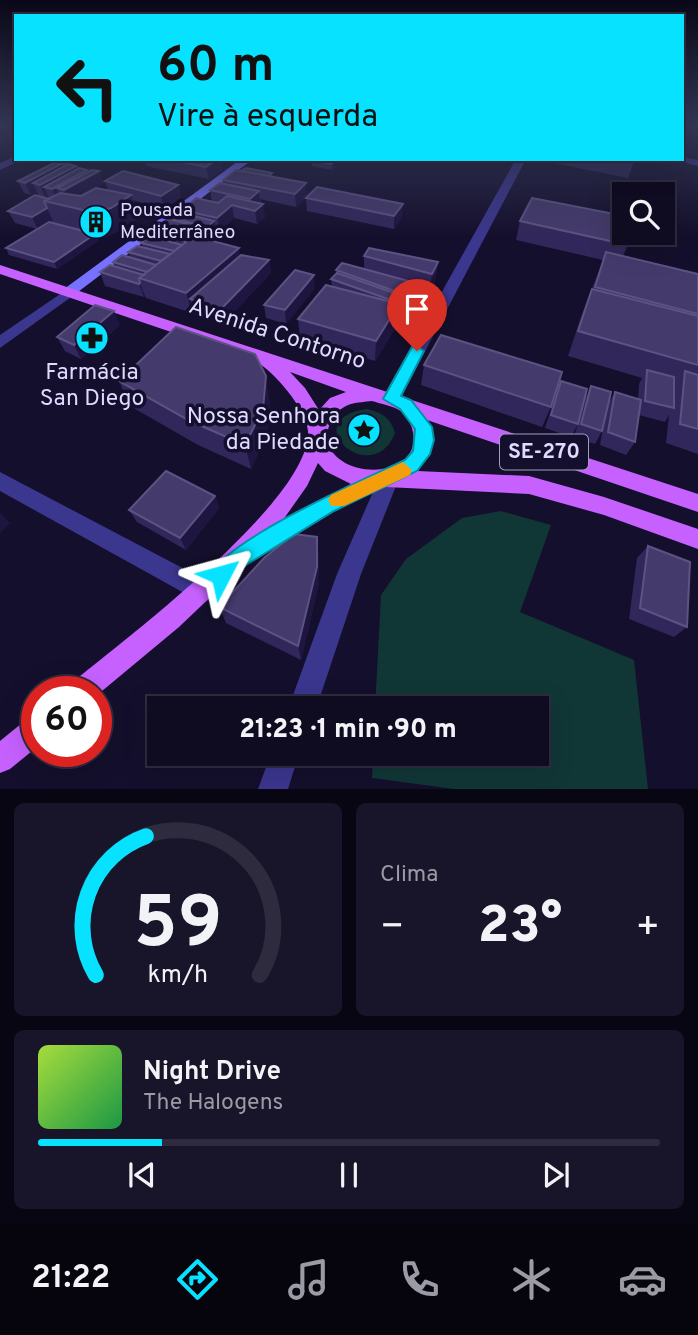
<!DOCTYPE html>
<html lang="pt">
<head>
<meta charset="utf-8">
<style>
  body { margin:0; font-family:Overpass,sans-serif; background:#18142a; color:#f1f3f6; height:100vh; display:flex; flex-direction:column; font-size:26px; white-space:nowrap }
  * { box-sizing:border-box; margin:0 }
  p { font-size:23px; color:#9b9ba5 }
  .icon { flex:none; width:38px; height:38px; fill:none; stroke:currentColor; stroke-width:2; stroke-linecap:round; stroke-linejoin:round }
  .map { position:relative; height:789px; overflow:hidden }
  .sheet { display:flex; flex-direction:column; gap:14px; padding:14px; background:#080612; flex:1 }
  .sheet>* { flex:none }
  .hud { position:absolute; left:14px; top:14px; width:670px; height:147px; border-radius:0px; box-shadow:0 7px 28px #0002,0 0 0 2px #2f2b3f; background:#06e2ff; color:#111; overflow:hidden }
  .controls { position:absolute; left:612px; top:182px; display:grid; gap:14px }
  .controls a { display:grid; place-items:center; width:63px; height:63px; border-radius:0px; background:#0f0b21; box-shadow:0 7px 28px #0002,0 0 0 2px #2f2b3f; font-size:35px }
  .speed { position:absolute; left:21px; top:676px; display:flex; gap:14px; font-size:35px; font-weight:700; text-align:center }
  .speed>* { display:grid; place-content:center; width:91px; height:91px; border-radius:50%; background:#0f0b21; box-shadow:0 7px 28px #0002,0 0 0 2px #2f2b3f; line-height:1 }
  .speed .limit { border:10px solid #d22; background:#fff; color:#111 }
  .pin { position:absolute; display:grid; place-items:center; width:60px; height:60px; color:#fff; margin:-72px -30px; border-radius:50% 50% 50% 0; rotate:-45deg; box-shadow:0 0 7px #0007 }
  .pin .icon { rotate:45deg }
  .me { position:absolute; width:77px; margin:-38px; rotate:51deg; stroke-linejoin:round; filter:drop-shadow(0 0 5px #0008) }
  .turn { display:flex; align-items:center; gap:24px; height:147px; padding:0 28px; font-size:32px }
  .turn .icon { width:91px; height:91px; stroke-width:2.5 }
  .turn b { display:block; font-size:49px; line-height:60px }
  .big { font-size:52px; font-weight:800; line-height:1.1 }
  .sheet .widget { flex:1; display:flex; flex-direction:column; justify-content:center; gap:10px; min-width:0; padding:0 24px; border-radius:10px; background:#18142a }
  .sheet .dial { align-items:center; gap:0 }
  .dial svg { height:182px; overflow:visible; fill:none; stroke:#2f2b3f; stroke-width:7; stroke-linecap:round; text-anchor:middle }
  .dial text { fill:#f1f3f6; stroke:none }
  .song { display:flex; align-items:center; gap:21px }
  .cover { width:84px; height:84px; border-radius:10px; background:linear-gradient(135deg,hsl(80 70% 55%),hsl(140 70% 35%)) }
  .played { height:7px; border-radius:4px; background:linear-gradient(90deg,#06e2ff 20%,#2f2b3f 20%) }
  .keys { display:flex; justify-content:space-around; direction:ltr }
  .heat { display:flex; justify-content:space-between; align-items:center; font-size:38px; direction:ltr }
  .sheet .tiles { flex:1; display:grid; gap:14px; grid-template-columns:1fr 1fr }
  .widget:last-child { grid-column:span 2 }
  .trip { position:absolute; left:147px; top:696px; width:402px; height:70px; border-radius:0px; background:#0f0b21; box-shadow:0 7px 28px #0002,0 0 0 2px #2f2b3f; font-weight:800; line-height:70px; text-align:center }
  .tab-bar { display:flex; height:112px; justify-content:space-around; align-items:center; background:#06040d; color:#9b9ba5 }
  .tab-bar .icon { width:49px; height:49px }
  .tab-bar .active { color:#06e2ff }
  .tab-bar b { font-size:32px; color:#f1f3f6 }
  .map>svg:first-child { display:block }
  .green { fill:#113636 }
  .lines { fill:none; stroke-linecap:round; stroke-linejoin:round }
  .minor { fill:#3b368e; fill-rule:evenodd }
  .secondary { fill:#7671ff; fill-rule:evenodd }
  .primary { fill:#c661ff; fill-rule:evenodd }
  .wall { fill:#32275a }
  .shaded-wall { fill:#1e1540 }
  .building { fill:#453a6c; stroke:#5d5383; stroke-width:2 }
  .route { fill:#06e2ff; stroke:#0493a6; stroke-width:2 }
  .slow { fill:#f59e0b }
  .labels { text-anchor:middle; dominant-baseline:central; stroke-width:7; stroke-linejoin:round; paint-order:stroke }
  .far-poi-label { font-size:19px; fill:#dfdaff; stroke:#140f2c; text-anchor:start }
  .shield { fill:#140f2c; stroke:#a29dc0; stroke-width:2 }
  .shield-label { font-size:21px; font-weight:bold; fill:#dfdaff }
  .street-label { font-size:23px; fill:#dfdaff; stroke:#140f2c }
  .poi-label { font-size:23px; fill:#dfdaff; stroke:#140f2c }
</style>
</head>
<body>
<div class="map">
<svg width="698" height="789" viewBox="0 0 698 789">
  <rect width="100%" height="100%" fill="#140f2c"/>
  <g class="green">
    <path d="M367 409C382 413 390 417 395 433 372 491 294 419 367 409Z"/>
    <polygon points="501,511 551,525 520,612 634,660 648,789 454,789 372,778 373,754 537,754 537,709 375,709 381,595 406,559 462,518"/>
  </g>
  <g class="lines">
    <g class="minor">
      <polygon points="16,156 16,159 23,159 0,170 0,163"/>
      <polygon points="682,157 698,160 698,166 671,159"/>
      <polygon points="38,159 55,159 91,172 86,175"/>
      <polygon points="516,159 526,159 400,399 397,404 385,404 382,399"/>
      <polygon points="69,288 76,292 74,295 0,348 0,335"/>
      <polygon points="390,468 397,470 400,476 361,574 316,709 288,709 337,574 380,476 383,470"/>
      <polygon points="0,472 211,583 215,591 211,599 203,603 195,599 0,491"/>
      <polygon points="271,754 299,754 288,789 258,789"/>
    </g>
    <polygon class="secondary" points="241,159 253,159 74,295 64,295 64,289"/>
    <g class="primary">
      <path d="M0 265 698 494V512L427 420 432 442 418 471 529 476 604 497 698 529V549L604 515 529 494 386 487 334 511 242 567 179 627 96 696V691H69L73 682C124 640 312 499 308 431 306 409 274 371 255 361 233 349 204 343 180 335 120 315 60 294 0 274ZM290 372 346 392 330 398 319 410 305 388ZM372 401C381 404 395 406 402 412 415 424 419 448 404 460 376 483 311 463 331 421 335 413 343 406 351 404 358 402 365 402 372 401ZM318 463 325 471 351 484 283 520 307 486Z"/>
      <polygon points="37,715 37,747 10,769 0,773 0,741 27,719"/>
    </g>
  </g>
  <g class="wall">
    <polygon points="144,159 220,159 222,170 209,179 146,166"/>
    <polygon points="309,159 325,159 334,161 335,167 332,170 312,166 312,160"/>
    <polygon points="534,159 635,159 628,178"/>
    <polygon points="61,164 62,167 88,172 104,183 94,189 108,190 105,181 178,185 181,197 164,209 133,200 138,218 119,231 105,237 96,234 98,241 57,269 9,255 6,248 37,229 15,223 8,211 49,199 48,196 45,197 38,195 37,192 31,195 24,193 18,181"/>
    <polygon points="272,173 272,177 307,196 296,207 260,199 265,217 257,224 234,218 220,231 216,230 216,234 209,240 240,256 269,260 271,273 223,324 194,313 194,311 192,313 146,298 145,296 144,297 105,286 100,272 114,267 113,262 130,258 128,252 143,247 141,243 153,237 151,233 161,227 161,225 172,220 171,218 183,213 182,210 212,202 210,190 224,184 223,180"/>
    <polygon points="306,198 402,217 394,229 307,211"/>
    <polygon points="520,221 628,245 623,256 698,274 698,454 666,443 669,415 665,422 639,415 635,442 626,455 600,445 605,417 602,431 595,444 574,437 578,424 571,437 545,428 556,395 561,381 585,399 591,386 608,404 615,392 638,399 639,384 642,378 568,356 582,314 603,260 516,240"/>
    <polygon points="364,256 438,262 434,286 428,298 426,298 425,300 416,312 413,311 413,313 407,320 398,317 398,324 375,361 300,339 298,319 332,286 331,279 336,274 336,270 364,269"/>
    <polygon points="315,288 286,324 266,318 264,305"/>
    <polygon points="120,325 81,359 65,351 57,337"/>
    <polygon points="424,365 551,407 542,427 421,385"/>
    <polygon points="119,381 270,402 267,434 251,469 198,445 130,406"/>
    <polygon points="215,496 219,508 186,550 137,522 129,510"/>
    <polygon points="648,546 687,627 674,637 629,619 637,558"/>
    <polygon points="319,555 319,583 301,660 226,623 219,607"/>
  </g>
  <g class="shaded-wall">
    <polygon points="218,159 220,159 222,170 209,179 206,167"/>
    <polygon points="334,161 335,167 332,170 331,164"/>
    <polygon points="61,164 64,172 76,166 79,174 87,170 89,177 99,171 104,183 70,203 64,190 57,188 61,199 57,201 52,189 44,187 48,196 45,197 40,185 33,183 37,192 31,195 25,183"/>
    <polygon points="306,183 307,196 296,207 295,194"/>
    <polygon points="178,185 181,197 164,209 161,196"/>
    <polygon points="259,191 260,204 251,210 250,199"/>
    <polygon points="131,195 138,218 119,231 105,237 96,213"/>
    <polygon points="263,204 265,217 257,224 255,211"/>
    <polygon points="403,204 402,217 394,229 394,216"/>
    <polygon points="232,205 234,218 220,231 217,218"/>
    <polygon points="47,208 53,221 38,230 32,217"/>
    <polygon points="214,221 216,234 209,240 207,227"/>
    <polygon points="204,228 207,241 200,247 196,234"/>
    <polygon points="95,234 98,241 57,269 54,262"/>
    <polygon points="239,248 242,267 190,299 194,311 192,313 186,293"/>
    <polygon points="269,260 271,273 223,324 220,310"/>
    <polygon points="438,262 434,286 428,298 432,274"/>
    <polygon points="314,275 315,288 286,324 285,310"/>
    <polygon points="140,283 145,296 144,297 139,284"/>
    <polygon points="427,286 425,300 416,312 417,299"/>
    <polygon points="414,300 413,313 407,320 408,306"/>
    <polygon points="399,304 398,324 375,361 376,341"/>
    <polygon points="114,311 120,325 81,359 74,345"/>
    <polygon points="266,376 270,402 267,434 251,469 245,445"/>
    <polygon points="215,496 219,508 186,550 180,538"/>
    <polygon points="0,512 10,523 0,533"/>
    <polygon points="317,537 319,555 319,583 301,660 298,646"/>
  </g>
  <g class="building">
    <polygon points="166,159 218,159 206,167"/>
    <polygon points="312,159 325,159 334,161 331,164 312,160"/>
    <polygon points="54,163 61,164 25,183 18,181"/>
    <polygon points="68,164 76,166 40,185 33,183"/>
    <polygon points="79,168 87,170 52,189 44,187"/>
    <polygon points="246,168 272,173 268,176 241,171"/>
    <polygon points="92,170 99,171 64,190 57,188"/>
    <polygon points="236,170 306,183 295,194 223,180"/>
    <polygon points="123,171 178,185 161,196 105,181"/>
    <polygon points="220,183 259,191 250,199 210,190"/>
    <polygon points="317,187 403,204 394,216 306,198"/>
    <polygon points="96,188 131,195 111,208 96,213 44,201 60,193 81,196"/>
    <polygon points="35,195 49,199 44,201 47,208 32,217 8,211"/>
    <polygon points="227,196 263,204 255,211 232,205 217,218 182,210 196,198 218,203"/>
    <polygon points="532,198 625,216 625,233 631,233 628,245 520,221"/>
    <polygon points="178,212 214,221 207,227 171,218"/>
    <polygon points="168,219 204,228 196,234 161,225"/>
    <polygon points="49,222 95,234 54,262 6,248"/>
    <polygon points="159,227 195,236 194,236 186,242 151,233"/>
    <polygon points="150,236 182,245 174,251 141,243"/>
    <polygon points="194,236 239,248 186,293 139,278"/>
    <polygon points="137,246 170,254 161,261 128,252"/>
    <polygon points="369,248 438,262 432,274 364,256"/>
    <polygon points="606,252 698,274 698,314 595,287"/>
    <polygon points="122,255 156,265 147,272 113,262"/>
    <polygon points="241,255 269,260 220,310 190,299"/>
    <polygon points="342,263 427,286 417,299 336,270"/>
    <polygon points="110,265 144,275 139,278 140,283 139,284 100,272"/>
    <polygon points="295,270 314,275 285,310 264,305"/>
    <polygon points="337,273 414,300 408,306 331,279"/>
    <polygon points="326,285 399,304 376,341 298,319"/>
    <polygon points="592,289 698,316 698,365 578,331"/>
    <polygon points="95,305 114,311 74,345 57,337"/>
    <polygon points="176,327 255,354 266,376 263,409 245,445 190,421 119,381"/>
    <polygon points="441,335 562,372 551,407 424,365"/>
    <polygon points="647,370 674,377 674,408 645,401"/>
    <polygon points="685,371 698,375 698,429 680,424"/>
    <polygon points="561,381 587,389 578,424 551,415"/>
    <polygon points="591,386 611,392 602,431 581,424"/>
    <polygon points="615,392 641,400 635,442 608,432"/>
    <polygon points="166,471 215,496 180,538 129,510"/>
    <polygon points="294,534 317,537 317,567 298,646 219,607 264,558"/>
    <polygon points="648,546 690,562 687,627 640,608"/>
  </g>
  <linearGradient id="sky" x2="0" y2="1"><stop stop-color="#0b0818"/><stop offset="0.53" stop-color="#343756"/><stop offset="1" stop-color="#343756" stop-opacity="0"/></linearGradient>
  <rect width="698" height="236" fill="url(#sky)"/>
  <path class="route" d="M417 346 424 351 401 396 411 400 432 427 434 440 430 454 417 471 334 511 246 565 221 585 214 582 211 575C225 540 366 478 405 460L413 451 415 429 400 409 383 399 412 347Z"/>
  <polygon class="slow" points="403,462 412,470 410,475 344,506 331,506 328,500 331,495"/>
  <defs>
    <symbol id="building-disc" viewBox="-11 -11 22 22"><circle r="9.5" fill="#06e2ff" stroke="#140f2c"/><path d="M-4-6H4V6H1V3H-1V6H-4ZM-2.5-4.3h1.7v1.8h-1.7ZM.8-4.3h1.7v1.8H.8ZM-2.5-1h1.7V.8h-1.7ZM.8-1h1.7V.8H.8Z" fill="#111"/></symbol>
    <symbol id="pharmacy-disc" viewBox="-11 -11 22 22"><circle r="9.5" fill="#06e2ff" stroke="#140f2c"/><path d="M-2-6h4v4h4v4h-4v4h-4v-4h-4v-4h4Z" fill="#111"/></symbol>
    <symbol id="sight-disc" viewBox="-11 -11 22 22"><circle r="9.5" fill="#06e2ff" stroke="#140f2c"/><path d="M0-6L1.8-2.2L6-1.7L2.9 1.2L3.7 5.4L0 3.3L-3.7 5.4L-2.9 1.2L-6-1.7L-1.8-2.2Z" fill="#111"/></symbol>
  </defs>
  <g fill-rule="evenodd">
    <use href="#building-disc" x="77" y="203" width="38" height="38"/>
    <use href="#pharmacy-disc" x="73" y="319" width="38" height="38"/>
    <use href="#sight-disc" x="345" y="411" width="38" height="38"/>
  </g>
  <g class="labels">
    <g class="far-poi-label">
      <text x="120" y="211">Pousada<tspan x="120" dy="22">Mediterrâneo</tspan></text>
    </g>
    <rect class="shield" x="500" y="434.5" width="88" height="35" rx="5"/>
    <g class="shield-label">
      <text x="544" y="452">SE-270</text>
    </g>
    <g class="street-label">
      <text transform="translate(277 335) rotate(18)">Avenida Contorno</text>
    </g>
    <g class="poi-label">
      <text x="92" y="373">Farmácia<tspan x="92" dy="26">San Diego</tspan></text>
      <text x="340" y="417" text-anchor="end">Nossa Senhora<tspan x="340" dy="26">da Piedade</tspan></text>
    </g>
  </g>
</svg>
<div class="controls">
<a><svg class="icon" aria-label="search" viewBox="0 0 24 24"><circle cx="10" cy="10" r="6"/><path d="M15 15l6 6"/></svg></a>
</div>
<div class="speed"><div class="limit">60</div></div>
<div class="pin" style="left:417px;top:351px;background:#d93025"><svg class="icon" aria-label="arrive" viewBox="0 0 24 24"><path d="M6 21V4h12l-3 4 3 4H6"/></svg></div>
<svg class="me" style="left:221px;top:575px" viewBox="-20 -20 40 40"><path d="M0-17L14 15 0 8-14 15z" fill="#06e2ff" stroke="#fff" stroke-width="4"/></svg>
<div class="trip">21:23 · 1 min · 90 m</div>
<div class="hud">
<div class="turn"><svg class="icon" aria-label="left" viewBox="0 0 24 24"><path d="M17 20v-9H6M10 6l-5 5 5 5"/></svg><div><b>60 m</b>Vire à esquerda</div></div>
</div>
</div>
<section class="sheet">
<div class="tiles">
<div class="widget dial"><svg viewBox="0 0 100 80">
<path d="M14 69A42 42 0 1 1 86 69"/>
<path d="M14 69A42 42 0 0 1 36 8" stroke="#06e2ff"/>
<text x="50" y="56" font-size="32" font-weight="700">59</text>
<text x="50" y="72" font-size="11">km/h</text>
</svg></div>
<div class="widget"><p>Clima</p>
<div class="heat"><a>−</a><b class="big">23°</b><a>+</a></div>
</div>
<div class="widget">
<div class="song"><i class="cover"></i><div><b>Night Drive</b><p>The Halogens</p></div></div>
<div class="played"></div>
<div class="keys"><svg class="icon" aria-label="previous" viewBox="0 0 24 24"><path d="M18 5L8 12l10 7zM5 5v14"/></svg><svg class="icon" aria-label="pause" viewBox="0 0 24 24"><path d="M8 5v14M16 5v14"/></svg><svg class="icon" aria-label="next" viewBox="0 0 24 24"><path d="M6 5l10 7-10 7zM19 5v14"/></svg></div>
</div>
</div>
</section>
<nav class="tab-bar">
<b>21:22</b>
<svg class="icon active" aria-label="directions" viewBox="0 0 24 24"><path d="M12 3l9 9-9 9-9-9zM9 14v-3h6M13 9l2 2-2 2"/></svg>
<svg class="icon" aria-label="music" viewBox="0 0 24 24"><path d="M9 18V5l10-2v13"/><circle cx="6" cy="18" r="3"/><circle cx="16" cy="16" r="3"/></svg>
<svg class="icon" aria-label="phone" viewBox="0 0 24 24"><path d="M5 4h4l2 5-3 2q2 4 5 5l2-3 5 2v4C11 20 4 13 5 4z"/></svg>
<svg class="icon" aria-label="climate" viewBox="0 0 24 24"><path d="M12 3v18M4 7l16 10M4 17L20 7"/></svg>
<svg class="icon" aria-label="car" viewBox="0 0 24 24"><path d="M5 17H2v-5l4-1 3-4h7l3 4 3 1v5h-3M9 17h6M6 11h13"/><circle cx="7" cy="17" r="2"/><circle cx="17" cy="17" r="2"/></svg>
</nav>
</body>
</html>
